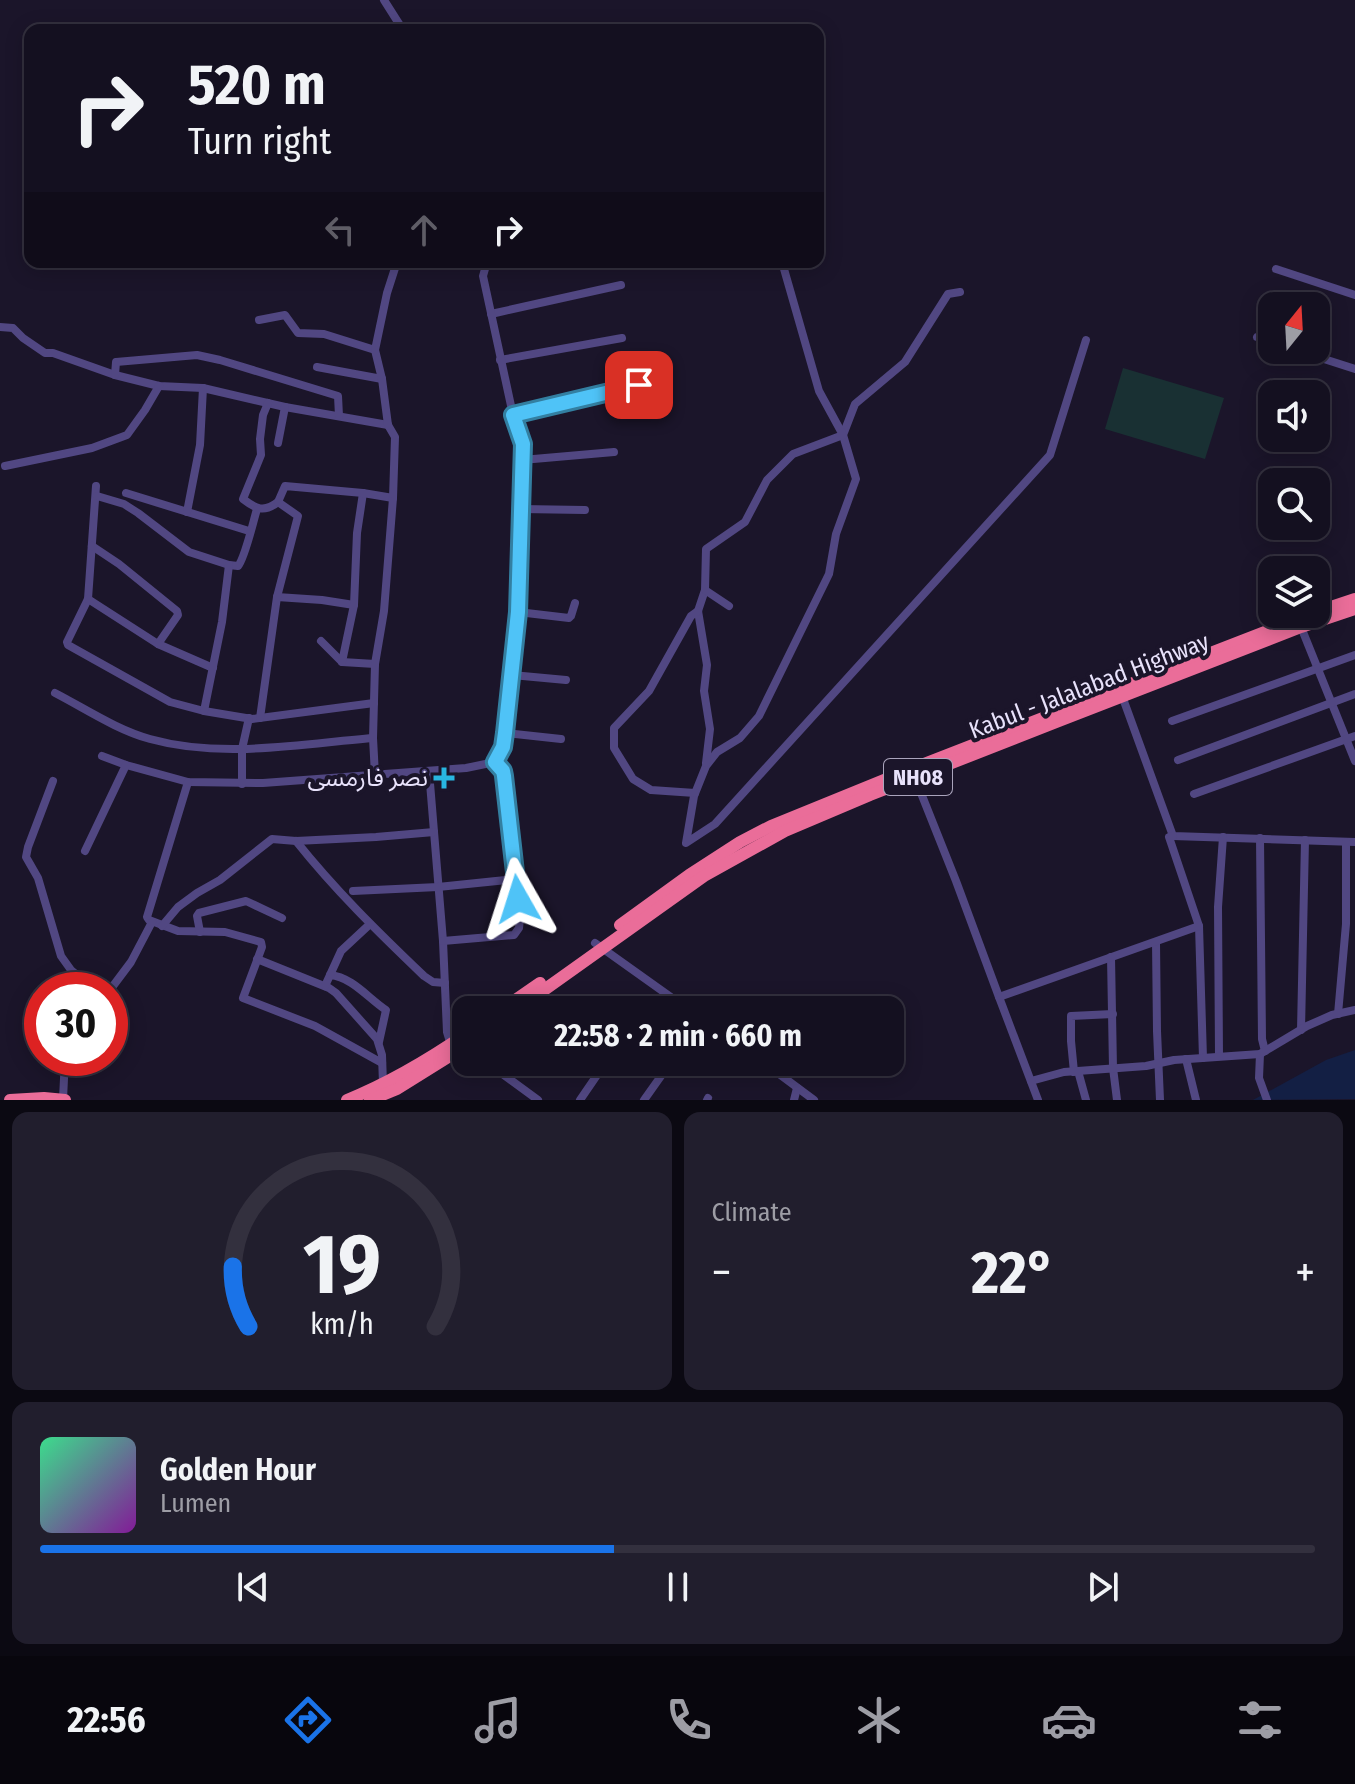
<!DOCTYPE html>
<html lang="en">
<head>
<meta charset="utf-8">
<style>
  body { margin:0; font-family:"Fira Sans Condensed","Noto Sans Arabic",sans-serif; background:#211e2d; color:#f1f3f6; height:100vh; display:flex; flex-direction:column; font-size:30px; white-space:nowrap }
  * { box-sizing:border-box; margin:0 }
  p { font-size:26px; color:#9d9da5 }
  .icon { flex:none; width:44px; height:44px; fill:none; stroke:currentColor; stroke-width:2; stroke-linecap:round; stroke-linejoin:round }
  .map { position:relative; height:1100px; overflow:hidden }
  .drawer { display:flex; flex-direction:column; gap:12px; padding:12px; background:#0b0912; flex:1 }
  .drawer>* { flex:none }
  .top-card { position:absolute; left:24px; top:24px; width:800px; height:244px; border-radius:16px; box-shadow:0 4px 20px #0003,0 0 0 2px #33303e; background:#141020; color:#f1f3f6; overflow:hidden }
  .needle { width:52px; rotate:18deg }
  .controls { position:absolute; left:1258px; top:292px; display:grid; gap:16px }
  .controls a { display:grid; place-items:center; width:72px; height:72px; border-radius:16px; background:#141020; box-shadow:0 4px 20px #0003,0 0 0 2px #33303e; font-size:40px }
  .speed { position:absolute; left:24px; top:972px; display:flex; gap:16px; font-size:40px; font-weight:700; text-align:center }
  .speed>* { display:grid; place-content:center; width:104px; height:104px; border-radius:50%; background:#141020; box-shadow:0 4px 20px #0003,0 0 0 2px #33303e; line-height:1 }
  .speed .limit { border:12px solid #d22; background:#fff; color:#111 }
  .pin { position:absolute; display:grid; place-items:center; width:68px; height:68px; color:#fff; margin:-34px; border-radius:16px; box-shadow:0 4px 12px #0006 }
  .me { position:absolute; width:88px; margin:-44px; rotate:354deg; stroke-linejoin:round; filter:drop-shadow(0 0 6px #0008) }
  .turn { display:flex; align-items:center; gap:28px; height:168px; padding:0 32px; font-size:36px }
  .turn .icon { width:104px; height:104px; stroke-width:2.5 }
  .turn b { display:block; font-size:56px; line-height:68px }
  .lanes { display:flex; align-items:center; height:76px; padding:0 32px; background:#0003; justify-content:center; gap:40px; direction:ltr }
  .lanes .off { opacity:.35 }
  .big { font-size:60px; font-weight:700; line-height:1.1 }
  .drawer .card { flex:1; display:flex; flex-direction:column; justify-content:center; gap:12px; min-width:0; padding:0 28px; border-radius:16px; background:#211e2d }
  .drawer .dial { align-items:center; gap:0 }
  .dial svg { height:208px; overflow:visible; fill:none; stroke:#33303e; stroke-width:7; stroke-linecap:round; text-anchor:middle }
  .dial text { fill:#f1f3f6; stroke:none }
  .song { display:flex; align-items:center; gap:24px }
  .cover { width:96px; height:96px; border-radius:12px; background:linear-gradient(135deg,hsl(150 70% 55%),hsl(290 70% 35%)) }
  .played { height:8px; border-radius:4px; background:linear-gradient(90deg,#1a73e8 45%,#33303e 45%) }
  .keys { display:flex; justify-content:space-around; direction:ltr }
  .heat { display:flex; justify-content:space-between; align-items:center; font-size:44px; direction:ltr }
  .drawer .tiles { flex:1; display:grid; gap:12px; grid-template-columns:1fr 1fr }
  .card:last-child { grid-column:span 2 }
  .trip { position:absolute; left:452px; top:996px; width:452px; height:80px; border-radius:16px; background:#141020; box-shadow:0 4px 20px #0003,0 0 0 2px #33303e; font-weight:700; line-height:80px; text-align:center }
  .tabs { display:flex; height:128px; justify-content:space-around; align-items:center; background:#08060d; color:#9d9da5 }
  .tabs .icon { width:56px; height:56px }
  .tabs .active { color:#1a73e8 }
  .tabs b { font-size:36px; color:#f1f3f6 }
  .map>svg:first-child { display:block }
  .green { fill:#193033 }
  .water { fill:#131f44 }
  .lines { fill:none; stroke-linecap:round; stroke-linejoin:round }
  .minor { stroke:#514782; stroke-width:8 }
  .highway { stroke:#ea6d99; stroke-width:12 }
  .route-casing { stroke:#337fa1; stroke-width:20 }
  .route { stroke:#4fc3f7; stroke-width:14 }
  .poi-dot { fill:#28b6e1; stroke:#1b152a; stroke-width:3 }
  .labels { text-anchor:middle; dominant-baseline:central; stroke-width:8; stroke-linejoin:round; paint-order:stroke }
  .shield { fill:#1b152a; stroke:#aaa4bc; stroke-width:2 }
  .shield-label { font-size:22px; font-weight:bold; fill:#e8e2fb }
  .street-label { font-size:24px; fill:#e8e2fb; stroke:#1b152a }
  .poi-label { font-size:24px; fill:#e8e2fb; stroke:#1b152a; text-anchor:end }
</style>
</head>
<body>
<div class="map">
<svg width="1355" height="1100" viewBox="0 0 1355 1100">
  <rect width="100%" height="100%" fill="#1b152a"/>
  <polygon class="green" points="1123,368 1224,398 1205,459 1105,429"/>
  <polygon class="water" points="1355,1050 1355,1099 1253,1100 1326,1060"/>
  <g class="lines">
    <g class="minor">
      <polyline points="384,0 403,30"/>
      <polyline points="1276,269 1355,295"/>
      <polyline points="960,292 948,294 905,362 855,404 843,435 856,479 836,534 829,574 759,716 740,738 717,752 706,766 694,796 686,843 715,824 1050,455 1086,340"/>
      <polyline points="491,314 621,285"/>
      <polyline points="259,320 285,315 298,333 324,334 375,350"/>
      <polyline points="0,327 13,328 23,338 45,353 53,353 115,375 159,386 203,388 285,407 388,425"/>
      <polyline points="1257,337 1272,342"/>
      <polyline points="1296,350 1355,369"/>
      <polyline points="500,360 622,338"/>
      <polyline points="317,367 382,379"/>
      <polyline points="115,375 116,362 197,355 220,360 338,396 339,416"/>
      <path d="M268 403 263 415 260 439 261 455 243 499C256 509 264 513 278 502"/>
      <polyline points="513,415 639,385"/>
      <polyline points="278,443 285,407"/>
      <polyline points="522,460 614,452"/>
      <polyline points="5,466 92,448 127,435 145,410 159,386"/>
      <polyline points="96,486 88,599 67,642 68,645 170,702 204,711 252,719 374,703"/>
      <polyline points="126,493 249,531"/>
      <path d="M97 496 124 504 138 513 189 552 229 565 238 566C245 558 253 522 257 509"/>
      <polyline points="521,509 585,510"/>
      <polyline points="187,512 200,445 203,388"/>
      <polyline points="92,546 119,564 177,611 178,615 158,644"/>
      <polyline points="705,590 698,611 707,665 704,691 710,729 706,763"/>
      <polyline points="277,597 322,600 354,605"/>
      <polyline points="88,599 158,644 213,668"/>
      <polyline points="729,606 705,590 706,549 745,522 767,480 793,454 843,435 819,391 782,262"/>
      <polyline points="518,612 569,618 571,616 575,603"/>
      <polyline points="1301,627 1355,761"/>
      <polyline points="321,641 342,662 375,664"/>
      <polyline points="342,662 354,605 357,533 363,493"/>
      <polyline points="512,675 566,680"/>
      <path d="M55 693C86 709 117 730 150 739 222 759 300 744 373 738"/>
      <polyline points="1121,693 1173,836 1355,842"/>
      <polyline points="204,711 222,622 229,565"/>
      <polyline points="260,718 277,597 298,516 278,502 285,486 363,493 393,498"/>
      <polyline points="1172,721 1355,655"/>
      <polyline points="505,733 561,739"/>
      <polyline points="102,756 126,765 188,782 263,783 466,768 495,762 503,747 505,733 518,612 523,444 513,415 483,276 487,262"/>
      <polyline points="1178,760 1355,694"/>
      <polyline points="429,771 443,941 447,1032 451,1045"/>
      <polyline points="375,775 373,738 375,664 384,611 393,498 395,437 388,425 382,379 375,350 387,293 397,262"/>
      <polyline points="915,778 956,881 999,997"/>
      <polyline points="53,781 28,847 26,857 38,878 61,956 71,970 96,990"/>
      <polyline points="188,782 147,917 149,920 178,931 225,932 261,942 262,947 243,998 315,1026 382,1063"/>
      <polyline points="242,784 242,749 249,718"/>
      <polyline points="695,793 651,790 633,779 614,748 614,728 649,691 691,616 698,611"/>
      <polyline points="1194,794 1355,736"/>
      <polyline points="1260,838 1262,1039 1265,1051"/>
      <path d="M296 841C335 890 379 933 424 976L433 982 445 983"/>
      <polyline points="85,851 126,765"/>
      <polyline points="353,891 438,887 516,879"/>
      <polyline points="162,926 178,907 197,893 220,880 272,839 296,841 376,837 434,832"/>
      <polyline points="1199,926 1203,1058"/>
      <polyline points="200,932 197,916 199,913 246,901 282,918"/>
      <polyline points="443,941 514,935 519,928 520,919 504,776 495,762"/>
      <polyline points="1156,942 1157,1031 1160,1100"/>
      <polyline points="595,943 689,1010"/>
      <polyline points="1111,957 1113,1068 1117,1100"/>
      <polyline points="257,959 329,988 336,993 377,1039 382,1055 383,1084"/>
      <path d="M330 975C352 977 368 998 386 1010L379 1042"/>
      <polyline points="325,986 341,951 370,924"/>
      <polyline points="110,990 131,962 152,922"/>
      <polyline points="1338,1014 1346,924 1346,842"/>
      <polyline points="1301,1030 1305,840"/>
      <polyline points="1260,1054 1259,1078 1267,1100"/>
      <polyline points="1219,1056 1218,907 1223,837"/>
      <polyline points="1186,1059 1196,1100"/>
      <polyline points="486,1062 538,1100"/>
      <polyline points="763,1062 814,1100"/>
      <polyline points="1078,1071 1086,1100"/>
      <polyline points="1074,1072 1071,1041 1071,1016 1113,1014"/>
      <polyline points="1031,1081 1064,1072 1146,1066 1174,1060 1260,1054 1307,1026 1332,1015 1355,1010"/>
      <polyline points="63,1099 65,1058"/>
      <polyline points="580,1100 606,1062"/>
      <polyline points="644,1100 666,1069"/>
      <polyline points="707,1100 708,1098"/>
      <polyline points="794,1100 797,1088"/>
      <polyline points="1038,1100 999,997 1199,926 1169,837 1173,836"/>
    </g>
    <g class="highway">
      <polyline points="1316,612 1355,599"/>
      <polyline points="620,925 689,875 740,842 771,826 911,769 1311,614"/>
      <polyline points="501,1010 540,983"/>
      <polyline points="516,1010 704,876 785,831 870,795 1059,721 1301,627 1355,609"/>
      <polyline points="10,1100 44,1098 65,1100"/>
      <path d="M347 1100C389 1083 428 1060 466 1034"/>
      <polyline points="370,1100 397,1089 466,1046"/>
    </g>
  </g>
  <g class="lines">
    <defs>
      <polyline id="route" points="518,899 504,776 503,771 495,762 503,747 505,733 518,612 523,444 513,415 639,385"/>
    </defs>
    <use href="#route" class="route-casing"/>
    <use href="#route" class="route"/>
  </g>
  <path class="poi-dot" d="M440 766h8v8h8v8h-8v8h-8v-8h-8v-8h8z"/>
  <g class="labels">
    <rect class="shield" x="884" y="759" width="68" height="36" rx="6"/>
    <g class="shield-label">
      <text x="918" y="777">NH08</text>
    </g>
    <g class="street-label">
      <text transform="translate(1089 686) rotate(-21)">Kabul - Jalalabad Highway</text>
    </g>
    <g class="poi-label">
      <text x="428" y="778">نصر فارمسی</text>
    </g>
  </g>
</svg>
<div class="controls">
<a><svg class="needle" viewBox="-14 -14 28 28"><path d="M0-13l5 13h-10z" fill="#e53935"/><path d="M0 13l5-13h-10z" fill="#9d9da5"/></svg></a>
<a><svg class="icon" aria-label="sound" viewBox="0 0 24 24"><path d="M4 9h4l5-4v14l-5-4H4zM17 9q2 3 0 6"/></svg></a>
<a><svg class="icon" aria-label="search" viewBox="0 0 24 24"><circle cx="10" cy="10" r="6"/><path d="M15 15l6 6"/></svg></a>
<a><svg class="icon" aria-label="layers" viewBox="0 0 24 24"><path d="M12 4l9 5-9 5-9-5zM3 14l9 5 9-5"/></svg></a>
</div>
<div class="speed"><div class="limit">30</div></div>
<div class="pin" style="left:639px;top:385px;background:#d93025"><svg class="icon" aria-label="arrive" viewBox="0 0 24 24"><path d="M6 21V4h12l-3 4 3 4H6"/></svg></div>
<svg class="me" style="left:518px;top:899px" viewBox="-20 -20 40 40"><path d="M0-17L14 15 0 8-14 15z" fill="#4fc3f7" stroke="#fff" stroke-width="4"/></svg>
<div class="trip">22:58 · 2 min · 660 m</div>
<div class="top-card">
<div class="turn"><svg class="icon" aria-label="right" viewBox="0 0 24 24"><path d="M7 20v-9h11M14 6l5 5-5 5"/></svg><div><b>520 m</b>Turn right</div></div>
<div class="lanes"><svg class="icon off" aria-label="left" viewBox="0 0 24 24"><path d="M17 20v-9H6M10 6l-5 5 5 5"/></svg><svg class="icon off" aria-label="ahead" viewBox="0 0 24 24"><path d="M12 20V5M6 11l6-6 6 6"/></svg><svg class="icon" aria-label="right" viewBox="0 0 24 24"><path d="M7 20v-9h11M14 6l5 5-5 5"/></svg></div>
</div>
</div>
<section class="drawer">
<div class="tiles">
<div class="card dial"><svg viewBox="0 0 100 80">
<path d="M14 69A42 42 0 1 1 86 69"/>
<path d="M14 69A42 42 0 0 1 8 46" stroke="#1a73e8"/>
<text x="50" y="56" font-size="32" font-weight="700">19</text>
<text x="50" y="72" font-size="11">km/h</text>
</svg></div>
<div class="card"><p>Climate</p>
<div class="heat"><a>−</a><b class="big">22°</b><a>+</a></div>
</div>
<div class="card">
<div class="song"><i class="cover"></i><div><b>Golden Hour</b><p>Lumen</p></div></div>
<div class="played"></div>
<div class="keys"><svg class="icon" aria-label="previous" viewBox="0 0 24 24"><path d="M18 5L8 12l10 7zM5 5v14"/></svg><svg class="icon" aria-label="pause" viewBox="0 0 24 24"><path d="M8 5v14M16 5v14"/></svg><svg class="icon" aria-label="next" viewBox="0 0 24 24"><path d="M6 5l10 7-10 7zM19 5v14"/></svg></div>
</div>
</div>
</section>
<nav class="tabs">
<b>22:56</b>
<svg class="icon active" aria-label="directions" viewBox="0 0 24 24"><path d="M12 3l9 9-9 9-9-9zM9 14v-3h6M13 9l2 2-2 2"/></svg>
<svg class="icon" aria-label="music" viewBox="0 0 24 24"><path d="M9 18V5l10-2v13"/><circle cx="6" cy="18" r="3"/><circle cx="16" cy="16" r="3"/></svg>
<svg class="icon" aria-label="phone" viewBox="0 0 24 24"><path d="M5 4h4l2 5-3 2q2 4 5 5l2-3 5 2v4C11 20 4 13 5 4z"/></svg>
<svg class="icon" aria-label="climate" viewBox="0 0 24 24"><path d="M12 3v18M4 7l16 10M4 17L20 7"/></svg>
<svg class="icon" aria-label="car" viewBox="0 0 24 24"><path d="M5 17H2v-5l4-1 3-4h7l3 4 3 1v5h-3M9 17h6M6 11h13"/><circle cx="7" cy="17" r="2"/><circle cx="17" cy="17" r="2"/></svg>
<svg class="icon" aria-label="filters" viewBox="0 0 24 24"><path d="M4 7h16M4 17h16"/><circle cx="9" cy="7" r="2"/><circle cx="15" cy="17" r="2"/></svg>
</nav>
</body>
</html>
